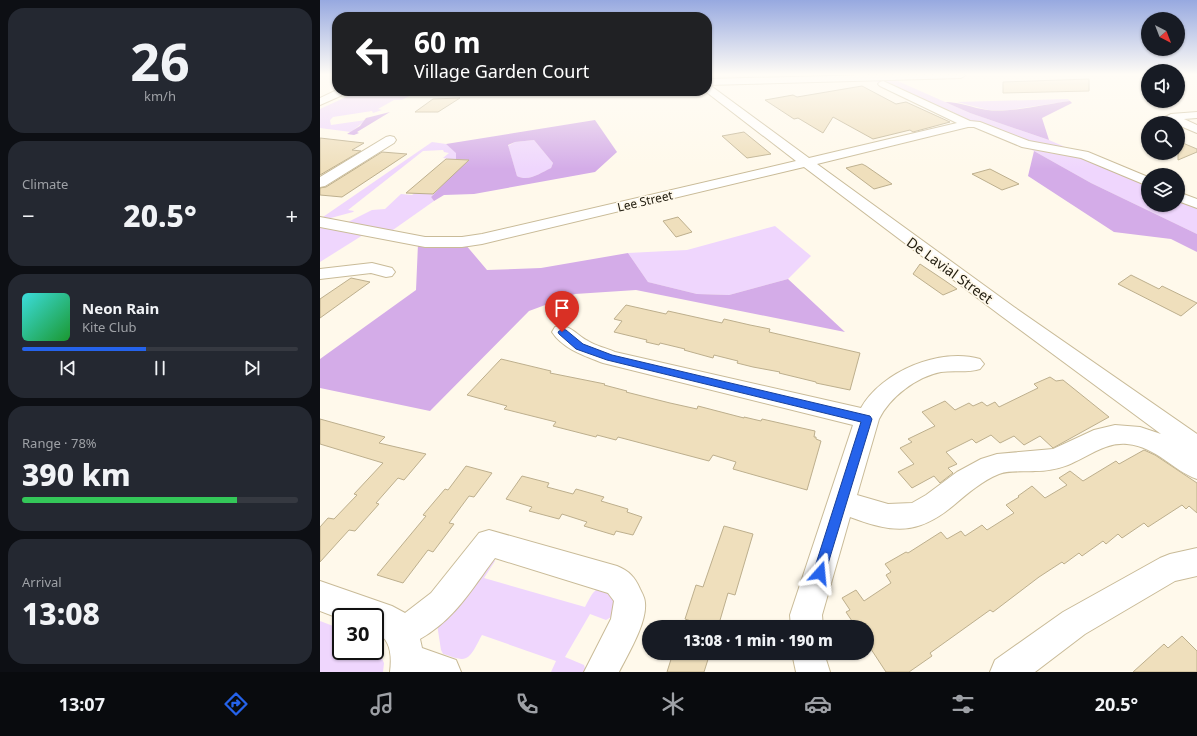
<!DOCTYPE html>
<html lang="en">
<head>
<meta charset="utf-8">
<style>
  body { margin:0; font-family:"Noto Sans",sans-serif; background:#242831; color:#f1f3f6; height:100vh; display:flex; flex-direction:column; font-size:15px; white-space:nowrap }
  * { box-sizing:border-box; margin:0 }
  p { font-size:13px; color:#9ea1a6 }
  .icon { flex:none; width:22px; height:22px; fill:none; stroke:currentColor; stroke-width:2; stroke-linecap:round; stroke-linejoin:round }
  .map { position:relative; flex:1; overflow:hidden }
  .sheet { display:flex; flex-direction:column; gap:8px; padding:8px; background:#0d0f14; width:320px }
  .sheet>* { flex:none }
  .hud { position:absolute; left:12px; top:12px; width:380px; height:84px; border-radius:16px; box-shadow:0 1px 3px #0004; background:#202124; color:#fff; overflow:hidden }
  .needle { width:26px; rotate:138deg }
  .controls { position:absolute; left:821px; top:12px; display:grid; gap:8px }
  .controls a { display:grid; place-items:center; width:44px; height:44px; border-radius:50%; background:#171b24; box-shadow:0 1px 3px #0004; font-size:20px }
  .speed { position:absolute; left:12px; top:608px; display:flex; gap:8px; font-size:20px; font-weight:700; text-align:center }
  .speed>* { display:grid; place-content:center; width:52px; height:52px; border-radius:50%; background:#171b24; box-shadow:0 1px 3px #0004; line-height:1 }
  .speed .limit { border:2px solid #111; border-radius:6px; background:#fff; color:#111 }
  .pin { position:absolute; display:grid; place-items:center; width:34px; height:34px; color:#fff; margin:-41px -17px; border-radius:50% 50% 50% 0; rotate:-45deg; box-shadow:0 0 4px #0007 }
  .pin .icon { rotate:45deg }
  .me { position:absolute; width:44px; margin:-22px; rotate:18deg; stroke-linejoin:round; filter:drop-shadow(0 0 3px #0008) }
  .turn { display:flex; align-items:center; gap:14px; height:84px; padding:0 16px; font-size:18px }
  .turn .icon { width:52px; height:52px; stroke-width:2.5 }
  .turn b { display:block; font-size:28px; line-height:34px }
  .big { font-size:30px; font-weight:800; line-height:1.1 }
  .sheet .card { flex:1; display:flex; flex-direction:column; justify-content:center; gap:6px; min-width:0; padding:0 14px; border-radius:16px; background:#242831 }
  .sheet .dial { align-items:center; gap:0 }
  .dial b { font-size:52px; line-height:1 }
  .song { display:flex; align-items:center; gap:12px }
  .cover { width:48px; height:48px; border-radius:6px; background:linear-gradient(135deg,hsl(180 70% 55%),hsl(130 70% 35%)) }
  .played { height:4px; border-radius:2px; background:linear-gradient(90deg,#2563eb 45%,#363941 45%) }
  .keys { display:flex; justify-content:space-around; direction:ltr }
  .heat { display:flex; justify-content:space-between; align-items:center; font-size:22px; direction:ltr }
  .charge { height:6px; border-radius:3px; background:linear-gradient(90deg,#34c759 78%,#363941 0) }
  .trip { position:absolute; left:322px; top:620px; width:232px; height:40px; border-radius:20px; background:#171b24; box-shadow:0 1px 3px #0004; font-weight:800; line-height:40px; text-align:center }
  .tabs { display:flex; height:64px; justify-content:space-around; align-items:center; background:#090b0e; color:#9ea1a6 }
  .tabs .icon { width:28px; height:28px }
  .tabs .active { color:#2563eb }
  .tabs b { font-size:18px; color:#f1f3f6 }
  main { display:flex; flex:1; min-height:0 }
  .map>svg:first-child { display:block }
  .green { fill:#efd6fd }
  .forest { fill:#d4ace8; fill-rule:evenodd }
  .building { fill:#efdfbc; stroke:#bdaf8d }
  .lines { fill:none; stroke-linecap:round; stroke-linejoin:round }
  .minor-casing { stroke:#c9bb98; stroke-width:2 }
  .major-casing { stroke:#c9bb98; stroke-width:2 }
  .minor { fill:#fff; fill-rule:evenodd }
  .major { fill:#fff; fill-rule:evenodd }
  .route { fill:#2563eb; stroke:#184099 }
  .labels { text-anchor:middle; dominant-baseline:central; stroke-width:3.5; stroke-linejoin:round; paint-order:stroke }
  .far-street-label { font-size:12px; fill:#211c0f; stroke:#fff9eb }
  .street-label { font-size:14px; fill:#211c0f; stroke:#fff9eb }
</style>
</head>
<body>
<main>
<section class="sheet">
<div class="card dial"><b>26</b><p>km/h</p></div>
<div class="card"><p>Climate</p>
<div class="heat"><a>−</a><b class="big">20.5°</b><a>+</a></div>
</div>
<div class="card">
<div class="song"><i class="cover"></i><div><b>Neon Rain</b><p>Kite Club</p></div></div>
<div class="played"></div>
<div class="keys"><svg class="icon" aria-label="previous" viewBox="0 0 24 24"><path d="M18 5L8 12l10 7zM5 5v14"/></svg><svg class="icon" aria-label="pause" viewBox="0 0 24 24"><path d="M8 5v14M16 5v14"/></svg><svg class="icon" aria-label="next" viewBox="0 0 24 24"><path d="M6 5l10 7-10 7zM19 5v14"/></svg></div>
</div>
<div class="card"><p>Range · 78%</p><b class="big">390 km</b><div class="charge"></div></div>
<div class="card"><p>Arrival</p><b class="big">13:08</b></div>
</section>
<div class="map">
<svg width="877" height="672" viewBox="0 0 877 672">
  <rect width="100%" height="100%" fill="#fff9eb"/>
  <g class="green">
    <polygon points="541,75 564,75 650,113 729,140 828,183 828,205 858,205 858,196 877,205 877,234 771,183 714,151"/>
    <polygon points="88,91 92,92 91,95 82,100 74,100 58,109 62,110 53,113 52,111 13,117 10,120 11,125 46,120 31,132 0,128 0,109 37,92"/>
    <polygon points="748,99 750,101 690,110 668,110 637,102"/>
    <path d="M214 140 233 163 231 168C220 173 209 182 197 176L188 146 195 142Z"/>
    <polygon points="112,142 126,144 137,153 136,160 123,158 129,153 124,152 123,150 103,151 28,210 34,211 33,212 7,219 0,219"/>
    <polygon points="95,193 113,194 111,197 114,201 70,232 28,222 52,210 65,209 81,194 92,195"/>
    <polygon points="0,226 43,235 0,262"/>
    <polygon points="455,226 491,256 468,279 409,295 377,294 328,282 308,253 367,250"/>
    <path d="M173 559 175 561 164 578 265 607C268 602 272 591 278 589 293 585 304 613 286 620L270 614 245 657 264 665 266 672H231L236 661 162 635C157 643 152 659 142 659 136 659 128 655 123 654L121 650 117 624Z"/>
    <polygon points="0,621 21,629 21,651 55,651 56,646 64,663 63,672 0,672"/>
  </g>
  <g class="forest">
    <path d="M750 101 752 103 722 118 729 140 650 113 625 102C640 102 653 108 667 110 690 113 726 104 750 101Z"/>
    <polygon points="70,112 37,132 39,133 34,135 27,134 40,126 46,118"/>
    <path d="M275 120 297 152 275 172 154 194 124 195 114 201 111 197 141 165 136 160V153L126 144ZM214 140 233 163 231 168C220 173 209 182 197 176L188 145 195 142Z"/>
    <polygon points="714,151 771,183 877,234 877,252 851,239 794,232 708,176"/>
    <polygon points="98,244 145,244 167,270 221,268 308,253 328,282 377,294 409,295 468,279 525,332 316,290 255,294 209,311 110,411 0,388 0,359 96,290"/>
  </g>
  <g class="building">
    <polygon points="769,79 769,91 683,93 683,82"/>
    <polygon points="542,86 576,104 586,102 630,122 593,132 590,130 553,139 513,117 503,133 478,118 474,119 445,100 473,95 477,97"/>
    <polygon points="140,98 118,112 95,112 113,99"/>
    <polygon points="424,132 451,154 427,158 402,136"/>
    <polygon points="0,138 44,143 32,150 41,151 0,175"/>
    <polygon points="858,141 877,149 877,152 858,160"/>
    <polygon points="62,152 87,154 22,197 0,195 0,188 6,187"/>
    <polygon points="126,159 149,160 113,194 86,193"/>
    <polygon points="542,164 546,166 572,184 554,189 526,168"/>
    <polygon points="670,169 699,184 682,190 652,174"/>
    <polygon points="358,217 372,232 356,237 343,221"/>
    <polygon points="600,264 624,280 637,289 623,295 593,274"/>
    <polygon points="811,275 839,289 842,286 877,303 861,316 798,284"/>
    <polygon points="31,278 50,282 0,318 0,299"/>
    <polygon points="306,305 346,314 348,311 402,323 404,319 430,325 450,329 449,332 540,353 530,390 496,383 496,382 459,373 460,372 433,367 417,363 418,361 394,355 393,358 364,350 365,349 340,343 339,345 326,342 327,340 294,332 302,321 294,319"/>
    <polygon points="181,359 231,371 230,373 285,384 284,385 307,391 306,392 350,403 377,409 378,406 424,418 424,417 441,421 442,419 495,431 494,437 496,437 496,439 501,441 487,490 413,469 416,462 393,455 389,461 298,437 296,440 277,435 276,437 233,426 236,422 184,409 187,406 147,395"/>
    <polygon points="730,377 736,381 743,380 789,417 733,448 720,436 704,445 694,436 680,443 671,435 656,443 652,439 626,452 637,464 628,468 633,473 620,483 614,476 592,488 578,472 594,464 580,448 592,442 588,439 615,426 602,412 625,401 635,410 649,403 653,406 662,402 667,406 675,402 679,407 718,388 714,384"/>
    <polygon points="0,419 65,437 59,443 106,454 84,480 78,478 56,503 59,504 35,531 29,530 0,562 0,527 8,518 14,519 37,495 34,494 63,463 0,444"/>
    <polygon points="824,450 835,455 877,483 877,513 869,506 866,509 862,505 828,527 824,523 802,538 798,534 786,544 783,541 762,556 759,553 744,564 742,562 719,577 673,612 670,610 610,653 612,656 589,672 566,672 547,643 547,627 536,627 526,612 530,610 522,598 536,590 544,601 571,583 566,575 571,572 565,564 586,552 588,553 621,532 627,539 641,531 645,536 662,525 667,530 694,513 686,505 699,497 698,496 712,486 725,498 747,485 739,478 750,471 763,481 796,461 799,464"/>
    <polygon points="146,466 172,473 154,497 149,496 129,523 134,524 113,552 108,550 83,583 57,575 106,516 103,515 125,489 128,490"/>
    <polygon points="202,476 229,483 227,487 253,494 256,489 284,497 281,501 308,509 307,512 322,517 313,535 296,531 294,535 264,526 267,522 242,514 239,519 209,511 212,507 186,499"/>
    <polygon points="404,526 433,534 415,595 408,593 398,627 369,627 371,621 365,619 376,585 383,587"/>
    <polygon points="862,636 877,651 877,672 813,672 844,644 848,648"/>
    <polygon points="353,653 390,653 384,672 347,672"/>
  </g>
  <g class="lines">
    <defs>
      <g id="minor">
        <polygon points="552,75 646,75 641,78 387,85 387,79"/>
        <path d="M563 81 650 121 660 122 709 141 768 152 828 177V186L761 158 702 147 654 127H648L497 164 694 307 877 434V479C852 470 837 447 807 444 785 442 768 457 748 465 737 469 727 471 715 471 704 472 690 470 679 474 662 481 648 493 634 505 597 536 573 533 530 517L502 615 503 627H471L470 615 533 425 283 363C265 356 243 349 232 332L235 327C250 323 256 335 268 341 276 346 286 348 295 352L541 408C561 372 620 347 660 359L664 364 660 369C647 373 634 370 621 372 596 377 570 397 559 419L537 495 568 504 592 503 606 495 637 472 661 459 677 454 733 449 774 430 795 425 820 427 841 434 680 315 484 167 162 244 142 247H105L0 227V217L105 237H142L162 234 476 161 385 91H387V85L391 86 489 158 637 123 560 86 558 84 560 82Z"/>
        <polygon points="877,112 877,118 864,119 877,125 877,133 858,125 858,123 854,123 845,117 851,114"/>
        <polygon points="70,136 74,137 76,140 74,143 5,186 0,187 0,177 66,137"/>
        <polygon points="858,192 877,199 877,208 858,201"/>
        <polygon points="52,263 72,268 75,272 72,276 66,277 51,273 0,279 0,269"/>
        <path d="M169 530 297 566C309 571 315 577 320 589 322 593 325 598 325 603 327 623 308 654 299 672H264L291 619 294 601 288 593 175 558C151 590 135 619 100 639L102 648 136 660 141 672H70C72 657 71 638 55 632V617H21V619L0 611V581L72 606 85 613 111 593 159 533Z"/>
        <polygon points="877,548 877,576 855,581 765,634 715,672 670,672 675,660 743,612 840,558 850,554"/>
        <polygon points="472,653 504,653 510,672 476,672"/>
      </g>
      <polygon id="major" points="17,90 17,91 29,91 27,93 0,105 0,98"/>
    </defs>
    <use href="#minor" class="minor-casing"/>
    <use href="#major" class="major-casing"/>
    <use href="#minor" class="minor"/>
    <use href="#major" class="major"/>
  </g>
  <linearGradient id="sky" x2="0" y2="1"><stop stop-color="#97a9e0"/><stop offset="0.44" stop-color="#fffcf6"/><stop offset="1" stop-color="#fffcf6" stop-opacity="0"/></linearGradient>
  <rect width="877" height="169" fill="url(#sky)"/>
  <polygon class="route" points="242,329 246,330 263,344 292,355 550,416 552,419 504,577 500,579 495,577 493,573 541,422 287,360 256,349 239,334 238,332"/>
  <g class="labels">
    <g class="far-street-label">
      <text transform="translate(325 201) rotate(-13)">Lee Street</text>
    </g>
    <g class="street-label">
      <text transform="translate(630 270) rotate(36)">De Lavial Street</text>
    </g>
  </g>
</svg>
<div class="controls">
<a><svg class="needle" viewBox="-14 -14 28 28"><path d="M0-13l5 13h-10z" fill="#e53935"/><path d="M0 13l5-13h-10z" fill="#9ea1a6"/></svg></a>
<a><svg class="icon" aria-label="sound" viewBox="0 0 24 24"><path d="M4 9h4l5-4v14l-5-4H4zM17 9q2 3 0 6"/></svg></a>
<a><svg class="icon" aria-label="search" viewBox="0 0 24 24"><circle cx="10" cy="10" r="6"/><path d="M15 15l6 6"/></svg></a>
<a><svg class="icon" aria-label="layers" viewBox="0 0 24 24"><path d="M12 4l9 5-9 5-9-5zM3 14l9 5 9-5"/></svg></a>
</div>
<div class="speed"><div class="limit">30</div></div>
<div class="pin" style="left:242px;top:332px;background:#d93025"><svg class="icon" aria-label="arrive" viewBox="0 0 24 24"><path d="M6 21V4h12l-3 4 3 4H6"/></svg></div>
<svg class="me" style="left:500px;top:573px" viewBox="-20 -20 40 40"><path d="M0-17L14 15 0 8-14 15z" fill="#2563eb" stroke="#fff" stroke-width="4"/></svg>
<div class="trip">13:08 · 1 min · 190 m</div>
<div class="hud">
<div class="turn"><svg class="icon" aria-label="left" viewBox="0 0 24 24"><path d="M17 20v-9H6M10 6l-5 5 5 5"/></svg><div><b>60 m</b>Village Garden Court</div></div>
</div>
</div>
</main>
<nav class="tabs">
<b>13:07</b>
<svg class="icon active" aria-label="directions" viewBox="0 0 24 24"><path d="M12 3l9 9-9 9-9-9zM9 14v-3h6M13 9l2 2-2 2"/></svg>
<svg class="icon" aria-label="music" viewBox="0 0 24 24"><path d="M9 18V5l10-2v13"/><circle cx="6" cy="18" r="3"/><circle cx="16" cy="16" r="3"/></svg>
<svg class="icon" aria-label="phone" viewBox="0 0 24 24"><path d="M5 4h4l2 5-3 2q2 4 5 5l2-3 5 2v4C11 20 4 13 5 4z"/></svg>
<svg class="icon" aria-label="climate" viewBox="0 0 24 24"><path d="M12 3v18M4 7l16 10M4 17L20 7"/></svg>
<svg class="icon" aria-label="car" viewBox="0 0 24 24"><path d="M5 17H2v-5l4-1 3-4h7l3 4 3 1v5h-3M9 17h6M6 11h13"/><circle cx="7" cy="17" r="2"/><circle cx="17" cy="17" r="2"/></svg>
<svg class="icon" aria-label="filters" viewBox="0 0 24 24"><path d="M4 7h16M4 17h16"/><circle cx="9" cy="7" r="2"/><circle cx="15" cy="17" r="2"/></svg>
<b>20.5°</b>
</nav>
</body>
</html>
